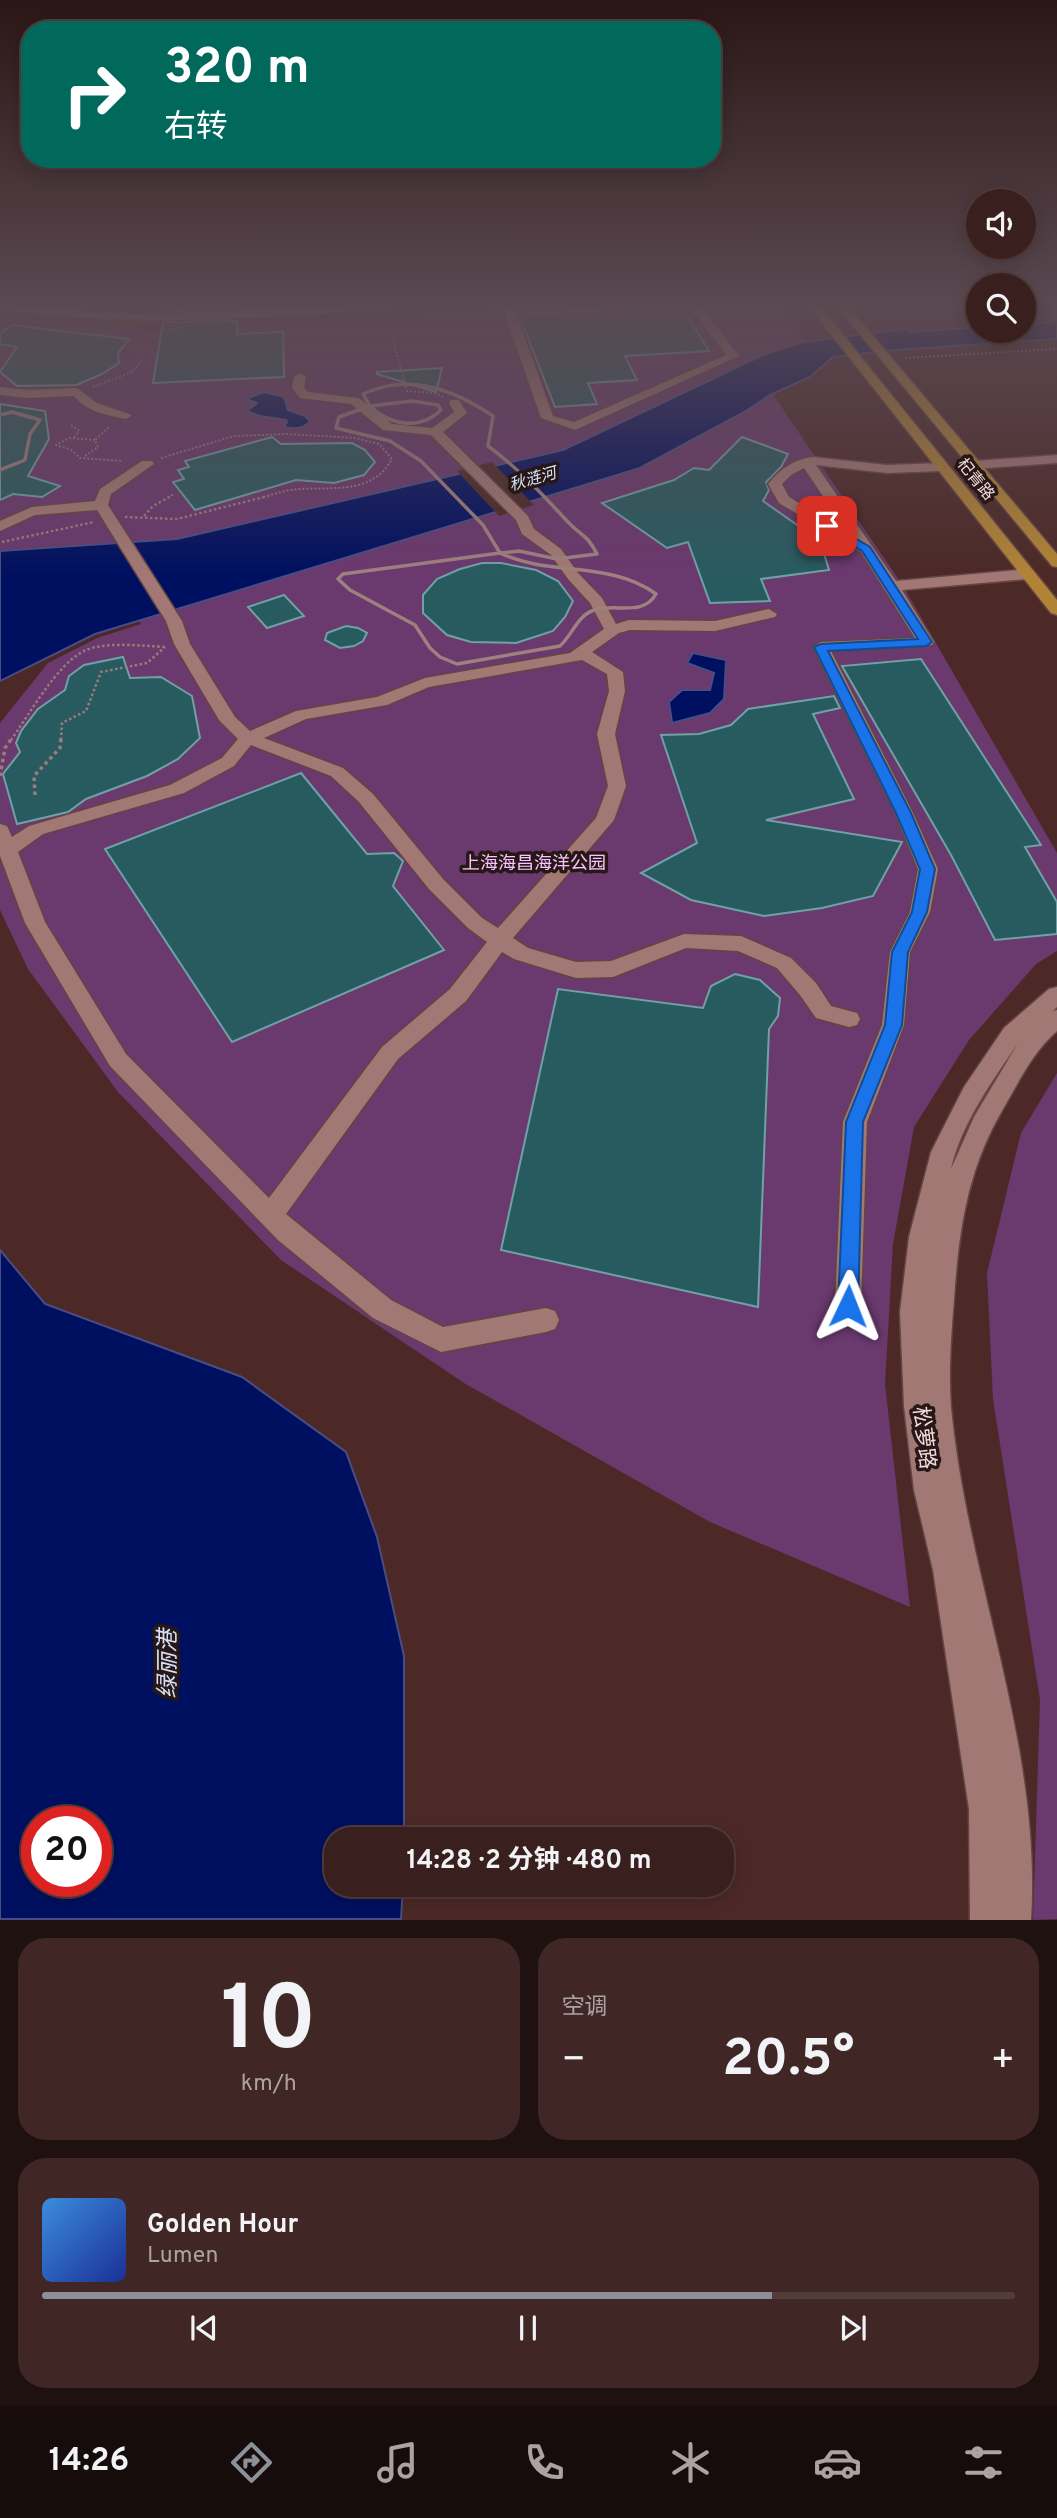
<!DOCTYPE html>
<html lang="zh">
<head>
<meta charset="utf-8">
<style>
  body { margin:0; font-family:Overpass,"Noto Sans SC",sans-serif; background:#402726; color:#f1f3f6; height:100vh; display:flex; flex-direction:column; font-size:26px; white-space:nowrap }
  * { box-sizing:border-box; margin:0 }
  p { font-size:23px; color:#aba2a4 }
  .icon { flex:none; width:38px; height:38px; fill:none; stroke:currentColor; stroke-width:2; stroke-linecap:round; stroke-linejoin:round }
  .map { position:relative; height:1920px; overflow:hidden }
  .panel { display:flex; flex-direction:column; gap:18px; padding:18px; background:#1f1110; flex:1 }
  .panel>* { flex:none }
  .top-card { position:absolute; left:21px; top:21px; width:700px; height:147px; border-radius:28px; box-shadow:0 4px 18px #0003,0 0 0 2px #533d3b; background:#00695c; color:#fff; overflow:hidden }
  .fabs { position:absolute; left:966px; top:189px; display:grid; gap:14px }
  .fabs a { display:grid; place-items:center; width:70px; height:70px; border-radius:50%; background:#391f1d; box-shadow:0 4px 18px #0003,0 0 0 2px #533d3b; font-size:35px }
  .speed { position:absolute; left:21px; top:1806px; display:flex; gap:14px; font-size:35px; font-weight:700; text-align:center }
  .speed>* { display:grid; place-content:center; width:91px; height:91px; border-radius:50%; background:#391f1d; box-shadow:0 4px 18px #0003,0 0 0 2px #533d3b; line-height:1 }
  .speed .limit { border:10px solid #d22; background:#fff; color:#111 }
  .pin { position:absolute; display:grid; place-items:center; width:60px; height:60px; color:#fff; margin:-30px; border-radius:14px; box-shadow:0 4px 10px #0006 }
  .me { position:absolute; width:77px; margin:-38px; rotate:2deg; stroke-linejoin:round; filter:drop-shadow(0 0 5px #0008) }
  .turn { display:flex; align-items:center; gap:24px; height:147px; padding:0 28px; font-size:32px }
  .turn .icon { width:91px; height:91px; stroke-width:2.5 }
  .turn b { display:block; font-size:49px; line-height:60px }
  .big { font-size:52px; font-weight:700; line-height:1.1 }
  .panel .tile { flex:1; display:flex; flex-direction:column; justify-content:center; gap:10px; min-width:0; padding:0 24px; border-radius:28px; background:#402726 }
  .panel .dial { align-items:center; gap:0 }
  .dial b { font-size:91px; line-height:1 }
  .song { display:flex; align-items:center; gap:21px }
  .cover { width:84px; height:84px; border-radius:10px; background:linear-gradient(135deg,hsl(210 70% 55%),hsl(230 70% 35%)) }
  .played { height:7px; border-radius:4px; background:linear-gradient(90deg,#8c9099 75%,#533d3b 75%) }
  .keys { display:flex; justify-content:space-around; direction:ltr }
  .heat { display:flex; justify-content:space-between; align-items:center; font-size:38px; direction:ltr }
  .panel .tiles { flex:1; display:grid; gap:18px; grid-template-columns:1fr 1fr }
  .tile:last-child { grid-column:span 2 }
  .trip { position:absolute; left:324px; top:1827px; width:410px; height:70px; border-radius:28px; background:#391f1d; box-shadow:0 4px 18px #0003,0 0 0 2px #533d3b; font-weight:700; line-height:70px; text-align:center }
  .tabs { display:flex; height:112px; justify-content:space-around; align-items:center; background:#170c0c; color:#aba2a4 }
  .tabs .icon { width:49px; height:49px }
  .tabs .active { color:#8c9099 }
  .tabs b { font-size:32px; color:#f1f3f6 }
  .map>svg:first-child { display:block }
  .green { fill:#6a396e }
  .water { fill:#001060; stroke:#494d84; stroke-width:2; fill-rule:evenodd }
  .pier { fill:#4c2927 }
  .building { fill:#285b60; stroke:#6fa1a6; stroke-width:2 }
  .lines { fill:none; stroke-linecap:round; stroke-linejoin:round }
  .minor-casing { stroke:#634543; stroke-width:3 }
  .major-casing { stroke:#634543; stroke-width:3 }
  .path-far2 { stroke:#9a7c7a; stroke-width:2; stroke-dasharray:2 2; stroke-linecap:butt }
  .path-far1 { stroke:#9a7c7a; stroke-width:2.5; stroke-dasharray:2.5 2.5; stroke-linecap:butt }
  .path { stroke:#9a7c7a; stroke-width:3.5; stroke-dasharray:3.5 3.5; stroke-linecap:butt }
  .minor { fill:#a27874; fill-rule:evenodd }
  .major { fill:#b08336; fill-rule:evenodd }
  .rail { stroke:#9e807e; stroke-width:3.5 }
  .path-bridge { stroke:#9a7c7a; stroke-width:2; stroke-dasharray:2 2; stroke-linecap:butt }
  .route { fill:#1a73e8; stroke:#114b97; stroke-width:2 }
  .labels { text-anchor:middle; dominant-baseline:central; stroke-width:7; stroke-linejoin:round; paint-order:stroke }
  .far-water-label { font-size:16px; font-style:italic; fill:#d6e2f9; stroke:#271716 }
  .far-street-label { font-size:16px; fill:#f2dad8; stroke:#271716 }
  .park-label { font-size:18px; fill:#fac2fe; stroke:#271716 }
  .near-street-label { font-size:21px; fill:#f2dad8; stroke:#271716 }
  .near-water-label { font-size:23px; font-style:italic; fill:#d6e2f9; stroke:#271716 }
</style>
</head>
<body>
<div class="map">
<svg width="1057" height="1920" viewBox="0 0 1057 1920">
  <rect width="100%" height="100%" fill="#4c2927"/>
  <g class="green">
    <polygon points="541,305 781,305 806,341 774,396 903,586 1057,853 1057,951 1036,964 969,1040 914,1127 893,1244 885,1384 910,1607 710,1522 464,1383 281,1260 118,1092 28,969 0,910 0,723 48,663 97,638 141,624 97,555 0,558 0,315 81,326 151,330"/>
    <polygon points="1057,1073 1057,1919 1033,1920 1040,1700 993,1399 987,1273 1021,1133"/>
  </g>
  <g class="water">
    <polygon points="1057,322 1057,339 896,350 833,357 810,377 770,395 746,411 640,468 95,634 0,681 0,551 177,539 563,450 763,355 803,342 906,329 911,332 978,327 978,331 1024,331 1024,324"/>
    <path d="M264 392 284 397 288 410 305 416 310 421C304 429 293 429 284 427L287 422 286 420 260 416 247 411 257 403 246 399Z"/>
    <polygon points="693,653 726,660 724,699 710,713 672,723 669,702 682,690 710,690 714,673 687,663"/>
    <path d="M0 1250 45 1304 242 1377 346 1452 377 1537 404 1656V1839H336V1885H403L401 1919H0ZM37 1822H96V1881H37Z"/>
  </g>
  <polygon class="pier" points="492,462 534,505 499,516 457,471"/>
  <g class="building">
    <polygon points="167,305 240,305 240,308 165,312"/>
    <polygon points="681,305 709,351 625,356 637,380 588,383 597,404 555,407 519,315"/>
    <polygon points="238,321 237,334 283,332 284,377 153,383 163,322"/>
    <polygon points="12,325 129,339 118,353 119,363 102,374 76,385 17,386 0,372 17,347 0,344 0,334"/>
    <polygon points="442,368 436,392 377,374 377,372"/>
    <polygon points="0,404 45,411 49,439 28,476 60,486 42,497 13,494 0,500"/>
    <polygon points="272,437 281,444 352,443 365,450 375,462 364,475 334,483 296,480 195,510 173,482 184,479 178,470 189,467 185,461"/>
    <polygon points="742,437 788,454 781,467 766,482 769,490 763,501 820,541 829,570 761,579 770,601 710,603 688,542 667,548 602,503 674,480 694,468 709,470"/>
    <polygon points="482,563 501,563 536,570 558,581 573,601 565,617 553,631 516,643 471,642 447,635 423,613 423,595 437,579 460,569"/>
    <polygon points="284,595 304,616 267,628 248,607"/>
    <polygon points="346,626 358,628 367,633 363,641 354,646 340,648 325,640 327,633"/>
    <polygon points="123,657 130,678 161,677 192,696 200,738 178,759 147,776 86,799 68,812 17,824 3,774 20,752 16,743 21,731 38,709 65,690 69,676 84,665"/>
    <polygon points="921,659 1041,845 1025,847 1057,902 1057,934 995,940 951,855 842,666"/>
    <polygon points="834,696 840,708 813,714 854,799 766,820 902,842 873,896 822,908 764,916 691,900 641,873 697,843 661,735 699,734 731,725 748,709"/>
    <polygon points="301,773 367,854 394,853 403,861 393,886 444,950 232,1042 105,849"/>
    <polygon points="735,974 760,980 780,998 778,1016 769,1029 758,1307 501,1250 558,989 703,1008 711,986"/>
  </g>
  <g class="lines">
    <defs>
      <g id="minor">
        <path d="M0 305 151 315 345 305H408L403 308C268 317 135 329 0 309Z"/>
        <polygon points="502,305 513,305 553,416 574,422 726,355 689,305 700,305 739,356 575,430 541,418"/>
        <path d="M300 373 306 377 304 388 308 392 359 398 392 424 432 428 454 412 449 403 451 400H459L467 413 443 432 528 516 534 529 561 549 578 573 602 598 616 624 629 620 715 621 769 609 777 614 775 617 715 631 630 630 619 633 592 652 623 672 625 691 615 734 626 786 614 820 513 938 528 948 576 962 611 961 684 934 741 936 791 958 816 983 831 1006 857 1013 860 1019 857 1025 849 1027 816 1018 800 995 777 968 738 951 686 948 613 977 576 978 514 959 502 952 466 1001 398 1059 286 1214 391 1300 443 1327 546 1308 555 1311 559 1320 555 1329 546 1332 441 1352 373 1318 278 1240 110 1066 25 923 0 856V824L7 826 12 837 29 826 170 785 222 758 238 739 219 720 174 644 166 621 97 510 35 515 0 531V521L32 507 95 501 100 489 142 461H152L154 464 111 494 108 505 182 621 190 644 235 717 250 731 296 711 377 697 425 678 570 653 604 629 590 603 568 579 551 555 522 534 516 520 431 435 383 430 351 404 300 398 292 388 294 377ZM582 660 607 674 609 691 597 734 608 786 596 818 498 928 482 918 443 879 373 794 343 768 264 738 306 719 387 705 429 687ZM251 745 331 776 359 802 429 889 468 928 487 942 450 989 382 1047 269 1198 126 1054 45 922 18 852 43 834 184 793 234 766Z"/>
        <path d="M0 387 28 390 77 388 97 403 132 415 126 419C107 415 86 412 74 396L28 398 0 395Z"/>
        <polygon points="1057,455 1057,463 974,469 967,465 974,461"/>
        <path d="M813 457 887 465 942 463 949 467 942 471 887 473 816 465 896 581 1028 569 1036 574 1028 579 902 590 934 642 932 645 831 651 913 813 938 869 930 912 910 952 904 1025 867 1122 861 1306 857 1314 848 1318 839 1314 835 1306 843 1122 882 1025 890 952 910 912 918 869 895 813 813 647 821 642 915 638 861 552 779 503 768 484C780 469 794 459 813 457ZM804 468 847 532 789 497 782 484 791 475Z"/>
        <path d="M1057 987V1007L1053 1011 1057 1010V1031C1032 1053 1020 1080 1003 1109 970 1165 960 1221 955 1286 952 1325 948 1368 951 1407 967 1579 1042 1745 1031 1920H970L969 1809 933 1570 914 1490 904 1406 900 1312 909 1237 931 1152 964 1087 1004 1028 1049 989ZM1018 1043 974 1117 951 1169C962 1122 992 1082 1018 1043Z"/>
      </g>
      <g id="major">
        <polygon points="808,305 819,305 1057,600 1057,615 1051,613"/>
        <polygon points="836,305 847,305 1057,554 1057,567 1052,566"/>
      </g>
    </defs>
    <use href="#minor" class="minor-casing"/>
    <use href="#major" class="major-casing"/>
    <g class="path-far2">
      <polyline points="393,340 407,391 434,393 443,397"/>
      <polyline points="905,358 1057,349"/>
      <polyline points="93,387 132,372 143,359"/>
      <polyline points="71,425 79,431 74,438"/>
      <polyline points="95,440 69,438 56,445 71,450 80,458 123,461"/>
      <polyline points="85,456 98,447 95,440 110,426"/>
      <path d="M161 458 234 436 287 434 356 438 379 444 392 459C373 494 334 487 299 489 286 490 274 494 261 498"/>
      <polyline points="168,498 174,494"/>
    </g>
    <g class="path-far1">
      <polyline points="144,516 153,506 171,496"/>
      <polyline points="125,517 177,519 268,496"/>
      <polyline points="2,542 94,522"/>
      <path d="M11 740C29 715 57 664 84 651 104 641 144 646 166 647"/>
      <polyline points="61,740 62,723 86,711 101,672 147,663 165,647"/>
    </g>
    <g class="path">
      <polyline points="0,776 5,748 12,738"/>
      <polyline points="35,795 34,776 60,748 61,738"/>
    </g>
    <use href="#minor" class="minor"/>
    <use href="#major" class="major"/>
    <g class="rail">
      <path d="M412 401 438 405 441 410C421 430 390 426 370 406Z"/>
      <polyline points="370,406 339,417 336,428 390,441 421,461 483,525 500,553"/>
      <path d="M370 406 363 394C409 373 453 389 493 416L488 446C519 469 542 494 568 522 581 536 587 534 597 554L557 559 519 551 500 553"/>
      <polyline points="0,415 12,412 40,420 30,434 25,460 0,470"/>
      <path d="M500 553C550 577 609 560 656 594 643 617 616 603 594 610 577 616 573 634 560 646L457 664 440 657 430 648 415 625 350 590 338 579 343 574Z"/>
    </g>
    <polyline class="path-bridge" points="186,325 172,331 180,308 188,312"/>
  </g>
  <linearGradient id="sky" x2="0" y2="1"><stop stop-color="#2a1715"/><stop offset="0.53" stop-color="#5b4952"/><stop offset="1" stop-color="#5b4952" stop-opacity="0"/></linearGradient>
  <rect width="1057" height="574" fill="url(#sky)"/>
  <polygon class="route" points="823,524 831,524 870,547 932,642 926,646 828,651 911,813 935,869 927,912 908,952 902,1025 863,1122 858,1306 855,1312 848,1315 841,1312 838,1306 846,1122 885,1025 892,952 912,912 920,869 896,813 814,647 821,644 918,639 862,551 823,529"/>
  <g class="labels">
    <g class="far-water-label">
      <text transform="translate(533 480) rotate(-16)">秋涟河</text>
    </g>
    <g class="far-street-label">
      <text transform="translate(975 480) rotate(51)">杞青路</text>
    </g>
    <g class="park-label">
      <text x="534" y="864">上海海昌海洋公园</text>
    </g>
    <g class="near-street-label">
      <text transform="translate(923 1438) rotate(83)">松萝路</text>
    </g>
    <g class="near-water-label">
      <text transform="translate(169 1664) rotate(-90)">绿丽港</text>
    </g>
  </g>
</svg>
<div class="fabs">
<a><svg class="icon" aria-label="sound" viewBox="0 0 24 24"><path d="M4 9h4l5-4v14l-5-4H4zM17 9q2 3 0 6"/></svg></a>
<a><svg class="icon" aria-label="search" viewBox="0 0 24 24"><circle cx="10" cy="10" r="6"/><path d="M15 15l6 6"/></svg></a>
</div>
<div class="speed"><div class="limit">20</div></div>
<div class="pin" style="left:827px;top:526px;background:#d93025"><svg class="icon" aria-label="arrive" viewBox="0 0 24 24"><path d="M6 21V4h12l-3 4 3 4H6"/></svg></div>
<svg class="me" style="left:848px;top:1306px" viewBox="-20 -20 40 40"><path d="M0-17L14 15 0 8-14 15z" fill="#1a73e8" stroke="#fff" stroke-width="4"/></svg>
<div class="trip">14:28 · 2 分钟 · 480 m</div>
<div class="top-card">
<div class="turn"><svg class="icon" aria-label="right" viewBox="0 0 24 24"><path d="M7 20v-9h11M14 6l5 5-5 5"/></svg><div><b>320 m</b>右转</div></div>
</div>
</div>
<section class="panel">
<div class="tiles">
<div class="tile dial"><b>10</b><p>km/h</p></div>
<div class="tile"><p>空调</p>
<div class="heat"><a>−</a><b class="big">20.5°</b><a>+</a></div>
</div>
<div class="tile">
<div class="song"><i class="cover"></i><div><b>Golden Hour</b><p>Lumen</p></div></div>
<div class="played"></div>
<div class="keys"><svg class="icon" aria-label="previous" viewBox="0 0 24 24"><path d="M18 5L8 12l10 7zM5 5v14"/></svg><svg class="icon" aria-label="pause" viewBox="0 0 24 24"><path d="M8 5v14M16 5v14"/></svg><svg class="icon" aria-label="next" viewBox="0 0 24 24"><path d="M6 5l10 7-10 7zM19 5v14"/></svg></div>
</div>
</div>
</section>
<nav class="tabs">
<b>14:26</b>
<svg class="icon active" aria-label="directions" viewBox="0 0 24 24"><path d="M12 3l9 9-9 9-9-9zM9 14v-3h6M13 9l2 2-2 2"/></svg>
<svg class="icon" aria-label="music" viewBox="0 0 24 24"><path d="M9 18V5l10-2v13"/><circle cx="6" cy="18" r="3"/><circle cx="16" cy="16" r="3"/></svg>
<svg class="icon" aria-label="phone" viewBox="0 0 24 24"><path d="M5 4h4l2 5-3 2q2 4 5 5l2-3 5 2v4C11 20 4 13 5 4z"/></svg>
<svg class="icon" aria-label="climate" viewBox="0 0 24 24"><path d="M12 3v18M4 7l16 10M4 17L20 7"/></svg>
<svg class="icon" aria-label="car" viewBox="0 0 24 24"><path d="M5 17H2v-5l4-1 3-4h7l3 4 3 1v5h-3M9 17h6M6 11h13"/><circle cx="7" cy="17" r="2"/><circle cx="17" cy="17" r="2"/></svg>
<svg class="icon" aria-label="filters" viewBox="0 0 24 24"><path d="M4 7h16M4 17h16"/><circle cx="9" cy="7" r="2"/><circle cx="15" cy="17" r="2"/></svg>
</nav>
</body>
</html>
